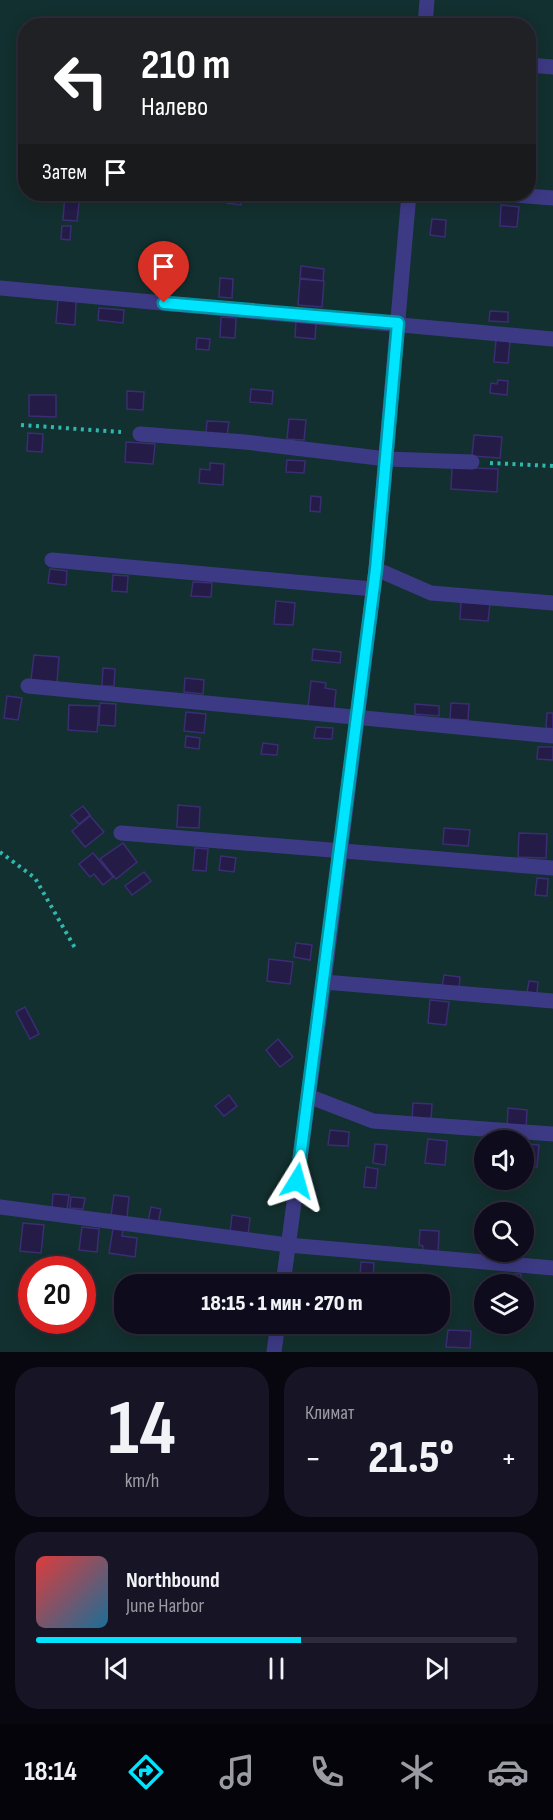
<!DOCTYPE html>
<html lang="ru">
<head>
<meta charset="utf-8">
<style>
  body { margin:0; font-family:"Sofia Sans Condensed",sans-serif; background:#171425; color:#f1f3f6; height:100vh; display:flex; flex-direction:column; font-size:22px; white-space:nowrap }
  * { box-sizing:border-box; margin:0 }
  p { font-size:20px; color:#9b9ba3 }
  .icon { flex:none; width:33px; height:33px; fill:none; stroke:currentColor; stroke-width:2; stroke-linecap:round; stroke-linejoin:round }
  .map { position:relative; height:1352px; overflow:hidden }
  .drawer { display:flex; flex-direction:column; gap:15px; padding:15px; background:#08060f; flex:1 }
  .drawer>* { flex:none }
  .hud { position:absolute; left:18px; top:18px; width:518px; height:183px; border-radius:24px; box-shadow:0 3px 15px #0003,0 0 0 2px #2e2b3b; background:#202124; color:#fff; overflow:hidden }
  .buttons { position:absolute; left:474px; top:1130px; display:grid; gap:12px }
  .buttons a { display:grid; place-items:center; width:60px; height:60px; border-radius:50%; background:#0e0b1c; box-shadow:0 3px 15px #0003,0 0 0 2px #2e2b3b; font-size:30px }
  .speed { position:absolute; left:18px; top:1256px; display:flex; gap:12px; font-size:30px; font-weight:700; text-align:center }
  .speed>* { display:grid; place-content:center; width:78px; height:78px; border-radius:50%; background:#0e0b1c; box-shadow:0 3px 15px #0003,0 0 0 2px #2e2b3b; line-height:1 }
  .speed .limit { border:9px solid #d22; background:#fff; color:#111 }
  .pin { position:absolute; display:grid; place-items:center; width:51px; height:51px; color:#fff; margin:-62px -26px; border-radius:50% 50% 50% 0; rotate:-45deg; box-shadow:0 0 6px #0007 }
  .pin .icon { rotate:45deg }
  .me { position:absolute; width:66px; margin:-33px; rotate:8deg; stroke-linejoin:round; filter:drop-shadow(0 0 4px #0008) }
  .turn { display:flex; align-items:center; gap:21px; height:126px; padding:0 24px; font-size:27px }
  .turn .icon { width:78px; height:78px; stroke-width:2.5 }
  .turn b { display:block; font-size:42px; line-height:51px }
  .then { display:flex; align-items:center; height:57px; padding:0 24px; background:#0003; gap:12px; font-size:22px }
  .big { font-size:45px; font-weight:800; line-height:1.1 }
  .drawer .tile { flex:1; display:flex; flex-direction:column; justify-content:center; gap:9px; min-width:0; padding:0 21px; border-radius:24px; background:#171425 }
  .drawer .dial { align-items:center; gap:0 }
  .dial b { font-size:78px; line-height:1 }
  .song { display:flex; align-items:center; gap:18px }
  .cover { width:72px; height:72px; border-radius:9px; background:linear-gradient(135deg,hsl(0 70% 55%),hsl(200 70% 35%)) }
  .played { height:6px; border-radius:3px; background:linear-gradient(90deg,#00e5ff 55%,#2e2b3b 55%) }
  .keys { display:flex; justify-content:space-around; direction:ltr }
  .heat { display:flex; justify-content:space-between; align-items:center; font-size:33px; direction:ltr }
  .drawer .tiles { flex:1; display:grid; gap:15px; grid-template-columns:1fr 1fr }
  .tile:last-child { grid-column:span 2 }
  .trip { position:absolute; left:114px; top:1274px; width:336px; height:60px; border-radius:24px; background:#0e0b1c; box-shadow:0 3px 15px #0003,0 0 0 2px #2e2b3b; font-weight:800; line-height:60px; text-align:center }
  .dock { display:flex; height:96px; justify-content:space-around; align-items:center; background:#06040b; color:#9b9ba3 }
  .dock .icon { width:42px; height:42px }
  .dock .current { color:#00e5ff }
  .dock b { font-size:27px; color:#f1f3f6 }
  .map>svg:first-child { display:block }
  .green { fill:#12302f; fill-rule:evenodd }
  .building { fill:#241b47; stroke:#3b2d73; stroke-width:1.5 }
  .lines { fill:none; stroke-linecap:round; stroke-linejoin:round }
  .path { stroke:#2fb8b0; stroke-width:4; stroke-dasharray:3 4.5; stroke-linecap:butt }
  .minor { stroke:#3d3a85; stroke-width:15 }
  .route-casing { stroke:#0095a6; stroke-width:15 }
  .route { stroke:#00e5ff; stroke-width:10 }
</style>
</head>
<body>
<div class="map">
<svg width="553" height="1352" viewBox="0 0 553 1352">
  <rect width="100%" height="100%" fill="#130f26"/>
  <path class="green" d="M0 0H553V1352H0ZM26 26H528V194H26ZM484 1140H524V1179H484ZM484 1212H524V1251H484ZM32 1269H82V1320H32ZM124 1284H440V1323H124ZM484 1284H524V1323H484Z"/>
  <g class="building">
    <polygon points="65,194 80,194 77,221 63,220"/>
    <polygon points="229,194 242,194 241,205 227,203"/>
    <polygon points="309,194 350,194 349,201 309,197"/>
    <polygon points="501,205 519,207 517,227 500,226"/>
    <polygon points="432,219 446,220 445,237 430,235"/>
    <polygon points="62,226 71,226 70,240 61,239"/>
    <polygon points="152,246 167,247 165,266 151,264"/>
    <polygon points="301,266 324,269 323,281 300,278"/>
    <polygon points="220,278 233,279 232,298 219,297"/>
    <polygon points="300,279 324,281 322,307 298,305"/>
    <polygon points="58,300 76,301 75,325 56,323"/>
    <polygon points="99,308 124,310 123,323 98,320"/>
    <polygon points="490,311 508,312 508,322 489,321"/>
    <polygon points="221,317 236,318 235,338 220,337"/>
    <polygon points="296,322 316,323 315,339 295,337"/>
    <polygon points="197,338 210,339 209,350 196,349"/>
    <polygon points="496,340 510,341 508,363 494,362"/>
    <polygon points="498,380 508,381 507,395 490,393 491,383 497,384"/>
    <polygon points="251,389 273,391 272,404 250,402"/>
    <polygon points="127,391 144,392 143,410 127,409"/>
    <polygon points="29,395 56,395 56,417 29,416"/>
    <polygon points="289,419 306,420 304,440 287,439"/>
    <polygon points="207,421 229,422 227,435 206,433"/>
    <polygon points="28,433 43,434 42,452 27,451"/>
    <polygon points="474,435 502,437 500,458 472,456"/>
    <polygon points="126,442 155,444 153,464 125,462"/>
    <polygon points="287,460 305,461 304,473 286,472"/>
    <polygon points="210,463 224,464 223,485 199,483 200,469 210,470"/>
    <polygon points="452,467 498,469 497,492 451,489"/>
    <polygon points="311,496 321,497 320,512 310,511"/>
    <polygon points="50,569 67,571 66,585 48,583"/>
    <polygon points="113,575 128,576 127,592 112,591"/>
    <polygon points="193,582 212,583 211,597 191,596"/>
    <polygon points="276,601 295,603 293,625 274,624"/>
    <polygon points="461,602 490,604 488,621 460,619"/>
    <polygon points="313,649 341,652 340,663 312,660"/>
    <polygon points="34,655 59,657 57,682 31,680"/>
    <polygon points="103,668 115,669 114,686 102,686"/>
    <polygon points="185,678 204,680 203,694 184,692"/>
    <polygon points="311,681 326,683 325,688 336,690 334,711 308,708"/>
    <polygon points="7,696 22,698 18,720 4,718"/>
    <polygon points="100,703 116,704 115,726 99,725"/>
    <polygon points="451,703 469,704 468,720 450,719"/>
    <polygon points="415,704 439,706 439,716 415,714"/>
    <polygon points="69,705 99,706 97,732 68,730"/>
    <polygon points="186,712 206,714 204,733 184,731"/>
    <polygon points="547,713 553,713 553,729 546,728"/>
    <polygon points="316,727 333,728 332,739 314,738"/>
    <polygon points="186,736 200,738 199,749 185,747"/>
    <polygon points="263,743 278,745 277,755 261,754"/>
    <polygon points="538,747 553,747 553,760 537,759"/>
    <polygon points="178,805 200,807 199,828 177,827"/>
    <polygon points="83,806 90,815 79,824 71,815"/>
    <polygon points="90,816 104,832 85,847 72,831"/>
    <polygon points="444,828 470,830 468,846 443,844"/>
    <polygon points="519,833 547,834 546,858 518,857"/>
    <polygon points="123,843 137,862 116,879 100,859"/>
    <polygon points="195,848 208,849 206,871 193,870"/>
    <polygon points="93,853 113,877 103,885 94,874 90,877 79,864"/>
    <polygon points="221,856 236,858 234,872 219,870"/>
    <polygon points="144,872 151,881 132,895 125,886"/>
    <polygon points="537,878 548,879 547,896 535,895"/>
    <polygon points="296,943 312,945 310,960 294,957"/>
    <polygon points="269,959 293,962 290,984 267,981"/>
    <polygon points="444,975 460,977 459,989 442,987"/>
    <polygon points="529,981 538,982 537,993 527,992"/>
    <polygon points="430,1000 449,1002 446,1025 428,1023"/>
    <polygon points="25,1007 39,1034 30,1039 16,1012"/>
    <polygon points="278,1039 293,1057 280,1067 266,1050"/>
    <polygon points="229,1095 237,1106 224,1116 215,1106"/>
    <polygon points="413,1103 432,1104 431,1121 412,1120"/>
    <polygon points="508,1108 527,1110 526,1129 507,1128"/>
    <polygon points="330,1130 349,1132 348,1146 328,1145"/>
    <polygon points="428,1139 447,1141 445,1165 425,1163"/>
    <polygon points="375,1144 387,1145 385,1165 373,1163"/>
    <polygon points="527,1144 539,1145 537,1167 525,1166"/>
    <polygon points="366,1167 378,1169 376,1188 364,1187"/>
    <polygon points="53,1194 69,1195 67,1209 52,1208"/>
    <polygon points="114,1195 129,1197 127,1217 111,1215"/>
    <polygon points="71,1197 85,1198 83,1209 70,1208"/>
    <polygon points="151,1207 161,1209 158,1224 148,1222"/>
    <polygon points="232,1215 250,1218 248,1235 230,1233"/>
    <polygon points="23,1223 44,1225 41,1253 20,1251"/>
    <polygon points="82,1227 99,1229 97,1252 79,1250"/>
    <polygon points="113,1229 123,1230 122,1236 137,1238 135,1257 109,1253"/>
    <polygon points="420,1230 439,1231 438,1254 422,1253 423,1246 419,1245"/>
    <polygon points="499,1251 517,1251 516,1261 499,1260"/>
    <polygon points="361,1262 374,1263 373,1277 360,1276"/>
    <polygon points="511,1274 521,1274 520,1284 510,1284"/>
    <polygon points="448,1330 471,1331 470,1348 446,1347"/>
  </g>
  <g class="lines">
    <g class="path">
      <polyline points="21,425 121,432"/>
      <polyline points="490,463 553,466"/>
      <polyline points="0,852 35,878 75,948"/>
    </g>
    <g class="minor">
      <polyline points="425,26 427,0"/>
      <polyline points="528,65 553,67"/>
      <polyline points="502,194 553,198"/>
      <polyline points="0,288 553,339"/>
      <polyline points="140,434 245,442 387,459 472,462"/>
      <polyline points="52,560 373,589"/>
      <polyline points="376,569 431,593 553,603"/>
      <polyline points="28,686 553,736"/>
      <polyline points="121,833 553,868"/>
      <polyline points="324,982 553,1001"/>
      <polyline points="308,1096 373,1121 553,1134"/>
      <polyline points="0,1207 288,1245 553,1268"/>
      <polyline points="283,1284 324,982 376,569 409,194"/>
      <polyline points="274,1352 278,1323"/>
    </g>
  </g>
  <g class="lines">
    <defs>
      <polyline id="route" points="164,303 398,323 376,569 297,1181"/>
    </defs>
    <use href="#route" class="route-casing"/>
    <use href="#route" class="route"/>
  </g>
</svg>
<div class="buttons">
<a><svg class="icon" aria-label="sound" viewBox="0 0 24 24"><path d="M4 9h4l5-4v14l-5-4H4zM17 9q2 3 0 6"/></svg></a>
<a><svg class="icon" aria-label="search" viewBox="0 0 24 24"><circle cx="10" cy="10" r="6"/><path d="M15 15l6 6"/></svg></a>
<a><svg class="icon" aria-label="layers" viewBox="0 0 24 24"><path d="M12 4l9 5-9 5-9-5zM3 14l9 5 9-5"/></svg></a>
</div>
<div class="speed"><div class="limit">20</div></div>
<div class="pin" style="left:164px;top:303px;background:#d93025"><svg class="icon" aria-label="arrive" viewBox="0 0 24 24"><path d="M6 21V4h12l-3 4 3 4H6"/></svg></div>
<svg class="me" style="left:297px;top:1181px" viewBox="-20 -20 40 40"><path d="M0-17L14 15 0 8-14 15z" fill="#00e5ff" stroke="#fff" stroke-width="4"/></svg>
<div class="trip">18:15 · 1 мин · 270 m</div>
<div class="hud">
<div class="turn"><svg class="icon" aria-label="left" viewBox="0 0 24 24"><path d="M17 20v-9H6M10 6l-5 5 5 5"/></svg><div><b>210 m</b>Налево</div></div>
<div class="then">Затем<svg class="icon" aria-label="arrive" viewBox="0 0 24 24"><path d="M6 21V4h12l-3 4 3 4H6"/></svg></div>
</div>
</div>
<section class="drawer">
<div class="tiles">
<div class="tile dial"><b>14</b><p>km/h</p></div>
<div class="tile"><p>Климат</p>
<div class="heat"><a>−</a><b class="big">21.5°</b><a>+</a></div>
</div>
<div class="tile">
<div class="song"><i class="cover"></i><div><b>Northbound</b><p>June Harbor</p></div></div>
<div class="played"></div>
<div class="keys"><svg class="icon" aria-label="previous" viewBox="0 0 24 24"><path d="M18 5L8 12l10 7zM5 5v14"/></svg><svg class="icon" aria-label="pause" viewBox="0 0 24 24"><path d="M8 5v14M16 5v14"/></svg><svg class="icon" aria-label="next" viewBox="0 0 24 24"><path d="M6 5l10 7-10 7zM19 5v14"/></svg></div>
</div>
</div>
</section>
<nav class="dock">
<b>18:14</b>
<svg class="icon current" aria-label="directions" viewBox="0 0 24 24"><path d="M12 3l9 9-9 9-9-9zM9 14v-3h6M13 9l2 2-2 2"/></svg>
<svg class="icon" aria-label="music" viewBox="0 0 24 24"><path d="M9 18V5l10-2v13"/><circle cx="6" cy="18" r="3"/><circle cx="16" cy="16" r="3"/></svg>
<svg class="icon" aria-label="phone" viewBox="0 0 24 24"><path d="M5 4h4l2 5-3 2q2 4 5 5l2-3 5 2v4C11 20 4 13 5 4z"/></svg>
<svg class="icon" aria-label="climate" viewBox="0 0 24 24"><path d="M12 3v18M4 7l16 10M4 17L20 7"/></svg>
<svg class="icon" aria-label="car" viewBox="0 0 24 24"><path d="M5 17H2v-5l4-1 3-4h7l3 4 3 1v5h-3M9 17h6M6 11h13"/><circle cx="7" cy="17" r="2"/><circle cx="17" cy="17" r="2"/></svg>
</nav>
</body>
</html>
